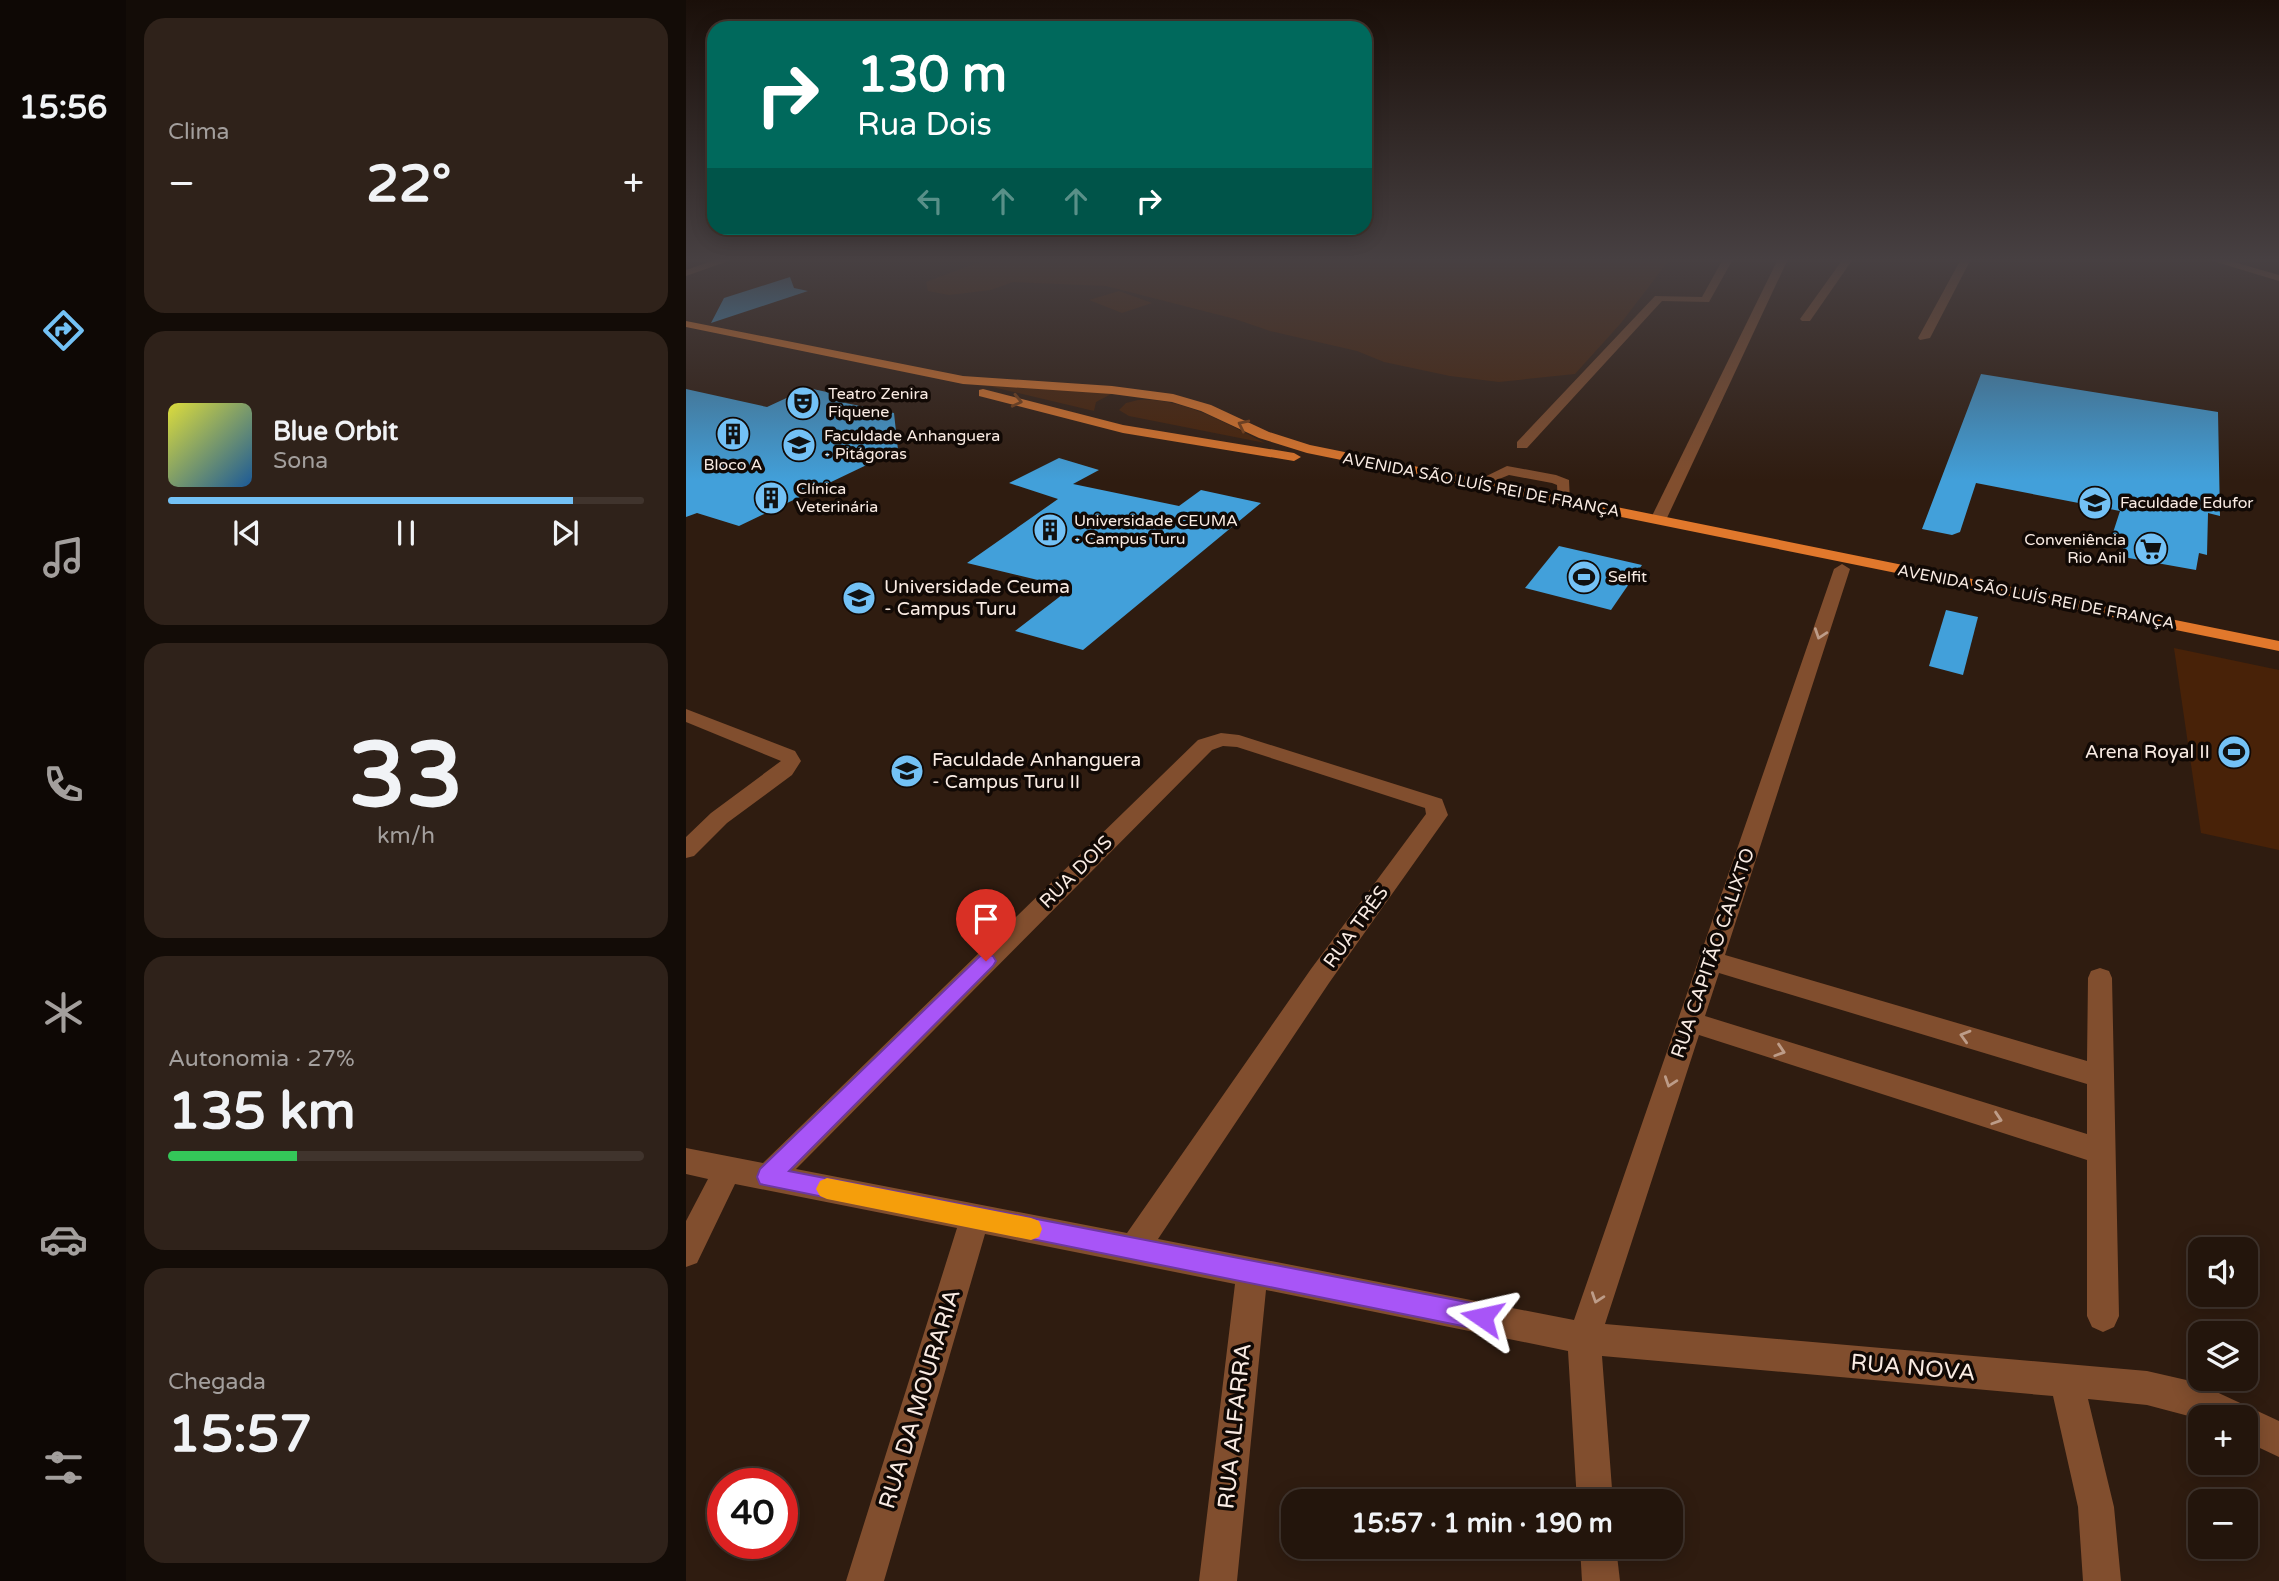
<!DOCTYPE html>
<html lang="pt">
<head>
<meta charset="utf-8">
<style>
  body { margin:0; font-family:"Varela Round",sans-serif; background:#2f221a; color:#f1f3f6; height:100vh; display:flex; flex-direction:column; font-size:26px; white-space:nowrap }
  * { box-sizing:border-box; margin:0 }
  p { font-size:23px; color:#a39f9d }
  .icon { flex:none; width:38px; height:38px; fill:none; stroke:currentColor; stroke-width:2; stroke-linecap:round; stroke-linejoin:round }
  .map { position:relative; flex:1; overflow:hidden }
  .side { display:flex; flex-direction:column; gap:18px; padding:18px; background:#130c07; width:560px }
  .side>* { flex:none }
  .hud { position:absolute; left:21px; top:21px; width:665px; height:214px; border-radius:21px; box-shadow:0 4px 18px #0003,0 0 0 2px #40342d; background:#00695c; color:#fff; overflow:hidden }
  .tools { position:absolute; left:1502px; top:1237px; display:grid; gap:14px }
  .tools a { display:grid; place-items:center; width:70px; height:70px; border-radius:14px; background:#23150c; box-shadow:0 4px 18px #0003,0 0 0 2px #40342d; font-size:35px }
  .speed { position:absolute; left:21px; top:1468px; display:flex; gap:14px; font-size:35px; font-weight:700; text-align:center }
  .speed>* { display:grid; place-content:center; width:91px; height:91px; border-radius:50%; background:#23150c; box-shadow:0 4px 18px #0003,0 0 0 2px #40342d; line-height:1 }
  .speed .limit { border:10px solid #d22; background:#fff; color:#111 }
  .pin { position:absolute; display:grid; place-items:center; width:60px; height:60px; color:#fff; margin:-72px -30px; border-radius:50% 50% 50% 0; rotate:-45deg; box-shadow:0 0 7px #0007 }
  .pin .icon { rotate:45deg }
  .me { position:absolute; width:77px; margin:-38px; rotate:281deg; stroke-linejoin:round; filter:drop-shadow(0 0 5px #0008) }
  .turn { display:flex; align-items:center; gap:24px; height:147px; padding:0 35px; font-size:32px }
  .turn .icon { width:91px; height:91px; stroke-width:2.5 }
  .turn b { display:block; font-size:49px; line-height:60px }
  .lanes { display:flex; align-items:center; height:66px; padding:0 35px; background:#0003; justify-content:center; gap:35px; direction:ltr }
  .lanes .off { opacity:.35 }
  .big { font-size:52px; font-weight:700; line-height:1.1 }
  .side .tile { flex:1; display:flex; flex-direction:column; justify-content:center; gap:10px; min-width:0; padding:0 24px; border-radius:21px; background:#2f221a }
  .side .dial { align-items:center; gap:0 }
  .dial b { font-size:91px; line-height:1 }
  .song { display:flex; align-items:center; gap:21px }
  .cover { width:84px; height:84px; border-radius:10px; background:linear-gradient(135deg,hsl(60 70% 55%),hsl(210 70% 35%)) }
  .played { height:7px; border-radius:4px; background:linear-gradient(90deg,#73c1f5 85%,#40342d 85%) }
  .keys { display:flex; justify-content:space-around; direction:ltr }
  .heat { display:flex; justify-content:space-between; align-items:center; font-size:38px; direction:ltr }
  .charge { height:10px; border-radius:5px; background:linear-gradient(90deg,#34c759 27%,#40342d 0) }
  .trip { position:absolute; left:595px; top:1489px; width:402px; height:70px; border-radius:21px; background:#23150c; box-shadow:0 4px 18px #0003,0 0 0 2px #40342d; font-weight:700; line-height:70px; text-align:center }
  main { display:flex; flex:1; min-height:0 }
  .tab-bar { display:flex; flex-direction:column; width:126px; justify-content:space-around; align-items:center; background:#0e0805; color:#a39f9d }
  .tab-bar .icon { width:49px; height:49px }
  .tab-bar .selected { color:#73c1f5 }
  .tab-bar b { font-size:32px; color:#f1f3f6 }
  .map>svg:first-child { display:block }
  .green { fill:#482208 }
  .building { fill:#42a0da }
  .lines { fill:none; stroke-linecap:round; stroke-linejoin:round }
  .minor { fill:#814e2e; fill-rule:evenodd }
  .major { fill:#e1782c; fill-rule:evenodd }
  .oneway { stroke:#794018 }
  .oneway2 { stroke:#bd9c88 }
  .route { fill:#a855f7; stroke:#6d37a1; stroke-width:2 }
  .slow { fill:#f59e0b }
  .labels { text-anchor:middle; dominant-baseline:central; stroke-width:7; stroke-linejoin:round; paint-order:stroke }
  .far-poi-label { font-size:16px; fill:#f9ebe3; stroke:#110905; text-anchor:start }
  .far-street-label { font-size:16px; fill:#f9ebe3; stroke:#110905 }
  .poi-label { font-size:19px; fill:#f9ebe3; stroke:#110905; text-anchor:start }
  .street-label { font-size:19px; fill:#f9ebe3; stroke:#110905 }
  .near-street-label { font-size:23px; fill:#f9ebe3; stroke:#110905 }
</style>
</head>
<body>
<main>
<nav class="tab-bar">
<b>15:56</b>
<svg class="icon selected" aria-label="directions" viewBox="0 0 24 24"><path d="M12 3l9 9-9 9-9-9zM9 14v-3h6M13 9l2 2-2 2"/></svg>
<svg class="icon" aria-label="music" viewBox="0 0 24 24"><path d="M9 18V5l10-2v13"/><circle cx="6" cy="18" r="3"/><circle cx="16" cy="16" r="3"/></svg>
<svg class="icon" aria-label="phone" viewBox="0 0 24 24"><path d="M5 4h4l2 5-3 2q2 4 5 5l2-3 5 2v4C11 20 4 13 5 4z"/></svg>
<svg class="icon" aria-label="climate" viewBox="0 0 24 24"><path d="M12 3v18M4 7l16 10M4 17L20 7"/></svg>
<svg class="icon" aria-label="car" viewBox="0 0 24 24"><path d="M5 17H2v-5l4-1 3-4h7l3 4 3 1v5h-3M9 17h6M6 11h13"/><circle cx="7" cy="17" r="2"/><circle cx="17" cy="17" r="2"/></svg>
<svg class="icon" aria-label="filters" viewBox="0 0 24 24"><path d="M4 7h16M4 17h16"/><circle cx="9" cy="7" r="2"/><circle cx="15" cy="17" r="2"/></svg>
</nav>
<section class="side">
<div class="tile"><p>Clima</p>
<div class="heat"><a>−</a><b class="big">22°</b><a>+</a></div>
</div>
<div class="tile">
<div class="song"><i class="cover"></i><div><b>Blue Orbit</b><p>Sona</p></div></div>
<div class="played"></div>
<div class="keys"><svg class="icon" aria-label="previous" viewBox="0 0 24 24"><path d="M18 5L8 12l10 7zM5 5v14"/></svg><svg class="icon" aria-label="pause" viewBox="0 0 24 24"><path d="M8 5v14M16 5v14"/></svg><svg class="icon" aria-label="next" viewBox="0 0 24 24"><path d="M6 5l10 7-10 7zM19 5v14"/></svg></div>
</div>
<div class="tile dial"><b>33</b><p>km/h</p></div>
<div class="tile"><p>Autonomia · 27%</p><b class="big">135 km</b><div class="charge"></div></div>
<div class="tile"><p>Chegada</p><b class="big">15:57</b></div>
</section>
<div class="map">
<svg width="1593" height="1581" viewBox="0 0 1593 1581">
  <rect width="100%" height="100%" fill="#2f1c10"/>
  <g class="green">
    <polygon points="301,259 984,259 935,323 889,374 813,382 764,376 698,362 671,351 584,331 549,319 420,286 327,282 305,290 263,295 242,291 240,282"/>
    <polygon points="433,291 466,303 436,313 403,300"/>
    <polygon points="298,385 427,393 410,402 408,411"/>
    <path d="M452 400C496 397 541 424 579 443L443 416 433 410 440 403Z"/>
    <polygon points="1488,648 1593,670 1593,850 1515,833"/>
  </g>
  <g class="building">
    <polygon points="104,277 108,288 122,291 25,323 38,298"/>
    <polygon points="1295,374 1532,412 1534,516 1522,513 1521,555 1513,553 1510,570 1437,557 1437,545 1424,542 1434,511 1290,483 1274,532 1266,535 1236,529"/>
    <polygon points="122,388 155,395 145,400 208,413 212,450 53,526 11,513 0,517 0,389 81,407"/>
    <polygon points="373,458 413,470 387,484 493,506 515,490 575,503 397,650 329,631 385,588 281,563 372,499 323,483"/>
    <polygon points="873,546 956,565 925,610 839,588"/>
    <polygon points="1260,610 1292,617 1277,675 1243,666"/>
  </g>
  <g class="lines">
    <g class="minor">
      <polygon points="32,259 48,259 0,276 0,270"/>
      <polygon points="1037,259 1047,259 1023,302 976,301 841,448 831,448 831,442 969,296 1016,297"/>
      <polygon points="1092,259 1102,259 980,520 977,523 967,523 964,520"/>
      <polygon points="1157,259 1167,259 1124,321 1116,321 1114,319"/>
      <polygon points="1275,259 1285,259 1244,338 1234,340 1232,338"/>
      <polygon points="1520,259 1537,259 1593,275 1593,281"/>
      <polygon points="821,466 870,475 883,480 884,501 877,505 872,504 871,485 866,483 823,475 791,488 784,484"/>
      <path d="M1156 564 1164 569 1039 955 1401 1061 1402 978 1405 971 1414 968 1423 971 1426 978 1433 1316 1428 1327 1417 1332 1406 1327 1401 1316V1160L1013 1035 919 1324 1461 1371 1509 1382 1593 1421V1457L1559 1441V1418L1514 1419 1461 1405 1402 1399 1428 1507 1435 1581H1397L1392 1507 1367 1396 916 1356 927 1502H891L882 1351 580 1290 551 1581H513L549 1284 299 1234 198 1581H160L271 1228 49 1184 11 1263 0 1267V1221L22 1179 0 1174V1148L77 1163 512 740 535 733 553 735 756 799 762 815 643 983 472 1239 888 1320 1148 569ZM537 746 551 747 739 808 740 814 625 969 441 1233 110 1169 526 750ZM1033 973 1401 1084V1134L1019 1016Z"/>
      <polygon points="0,709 109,751 115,761 106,775 41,823 8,856 0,858 0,837 25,813 95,761 0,722"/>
      <polygon points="894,1547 930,1547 934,1581 896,1581"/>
    </g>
    <g class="major">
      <polygon points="0,321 277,376 426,386 487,394 525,405 583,432 624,445 1593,641 1593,651 621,453 573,438 515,411 486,402 426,394 277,384 0,327"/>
      <polygon points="297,389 437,425 608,453 615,457 608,461 437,433 293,396 293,390"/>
    </g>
  </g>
  <defs><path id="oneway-chevron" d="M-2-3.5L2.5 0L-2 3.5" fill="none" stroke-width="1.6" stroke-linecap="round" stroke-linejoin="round" transform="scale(1.75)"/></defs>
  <g class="oneway">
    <use href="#oneway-chevron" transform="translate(331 401) rotate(13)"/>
    <use href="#oneway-chevron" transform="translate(557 425) rotate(-154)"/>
  </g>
  <g class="oneway2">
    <use href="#oneway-chevron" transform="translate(1134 634) rotate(109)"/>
    <use href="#oneway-chevron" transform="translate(1279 1036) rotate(-164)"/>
    <use href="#oneway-chevron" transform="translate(1094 1051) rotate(18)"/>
    <use href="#oneway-chevron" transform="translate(984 1082) rotate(109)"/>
    <use href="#oneway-chevron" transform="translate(1311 1119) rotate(18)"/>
    <use href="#oneway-chevron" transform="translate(911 1298) rotate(109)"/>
  </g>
  <linearGradient id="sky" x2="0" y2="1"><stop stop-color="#1a0f09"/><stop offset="0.54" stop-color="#474042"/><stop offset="1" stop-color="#474042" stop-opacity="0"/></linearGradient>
  <rect width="1593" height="481" fill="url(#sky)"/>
  <polygon class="route" points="300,954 307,956 310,961 307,966 103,1171 796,1305 804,1309 808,1317 804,1326 796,1330 74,1184 71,1177 74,1169 294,956"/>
  <polygon class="slow" points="141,1178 345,1218 353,1221 356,1229 353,1237 345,1240 141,1199 134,1196 130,1189 134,1181"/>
  <defs>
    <symbol id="theatre-disc" viewBox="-11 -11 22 22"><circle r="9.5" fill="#73c1f5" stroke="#110905"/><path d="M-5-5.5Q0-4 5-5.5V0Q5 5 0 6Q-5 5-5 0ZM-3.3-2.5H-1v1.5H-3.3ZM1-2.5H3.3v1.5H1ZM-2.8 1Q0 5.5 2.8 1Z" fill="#111"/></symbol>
    <symbol id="building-disc" viewBox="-11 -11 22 22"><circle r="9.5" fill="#73c1f5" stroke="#110905"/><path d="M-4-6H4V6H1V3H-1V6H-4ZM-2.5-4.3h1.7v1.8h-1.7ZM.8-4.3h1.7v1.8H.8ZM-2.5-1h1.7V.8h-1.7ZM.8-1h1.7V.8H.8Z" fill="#111"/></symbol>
    <symbol id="university-disc" viewBox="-11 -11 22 22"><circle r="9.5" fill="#73c1f5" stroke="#110905"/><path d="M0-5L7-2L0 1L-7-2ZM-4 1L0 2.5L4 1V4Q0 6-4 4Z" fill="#111"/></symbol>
    <symbol id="supermarket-disc" viewBox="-11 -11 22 22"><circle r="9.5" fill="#73c1f5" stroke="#110905"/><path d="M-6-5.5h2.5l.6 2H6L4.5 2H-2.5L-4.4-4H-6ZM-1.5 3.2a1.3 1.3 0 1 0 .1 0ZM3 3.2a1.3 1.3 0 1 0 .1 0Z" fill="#111"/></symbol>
    <symbol id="stadium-disc" viewBox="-11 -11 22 22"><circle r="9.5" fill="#73c1f5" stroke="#110905"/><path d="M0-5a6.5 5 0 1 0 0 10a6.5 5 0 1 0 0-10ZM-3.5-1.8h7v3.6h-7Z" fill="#111"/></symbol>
  </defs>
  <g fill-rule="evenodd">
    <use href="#theatre-disc" x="98" y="384" width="38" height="38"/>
    <use href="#building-disc" x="28" y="415" width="38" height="38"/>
    <use href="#university-disc" x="94" y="426" width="38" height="38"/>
    <use href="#building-disc" x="66" y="479" width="38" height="38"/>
    <use href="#university-disc" x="1390" y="484" width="38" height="38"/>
    <use href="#building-disc" x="345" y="511" width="38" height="38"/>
    <use href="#supermarket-disc" x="1446" y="530" width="38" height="38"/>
    <use href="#stadium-disc" x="879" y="558" width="38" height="38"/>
    <use href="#university-disc" x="154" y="579" width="38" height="38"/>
    <use href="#stadium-disc" x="1529" y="733" width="38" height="38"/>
    <use href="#university-disc" x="202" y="752" width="38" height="38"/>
  </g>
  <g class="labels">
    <g class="far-poi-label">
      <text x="142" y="394">Teatro Zenira<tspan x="142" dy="18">Fiquene</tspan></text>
      <text x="138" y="436">Faculdade Anhanguera<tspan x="138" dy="18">- Pitágoras</tspan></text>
      <text x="47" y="465" text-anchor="middle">Bloco A</text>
      <text x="110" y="489">Clínica<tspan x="110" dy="18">Veterinária</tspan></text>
      <text x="1434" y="503">Faculdade Edufor</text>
      <text x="388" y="521">Universidade CEUMA<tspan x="388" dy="18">- Campus Turu</tspan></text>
      <text x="1440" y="540" text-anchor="end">Conveniência<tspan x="1440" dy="18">Rio Anil</tspan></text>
      <text x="922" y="577">Selfit</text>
    </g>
    <g class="far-street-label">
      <text transform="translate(795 485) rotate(11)">AVENIDA SÃO LUÍS REI DE FRANÇA</text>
      <text transform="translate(1350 597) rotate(11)">AVENIDA SÃO LUÍS REI DE FRANÇA</text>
    </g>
    <g class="poi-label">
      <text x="198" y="587">Universidade Ceuma<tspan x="198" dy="22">- Campus Turu</tspan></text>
      <text x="1524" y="752" text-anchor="end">Arena Royal II</text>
      <text x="246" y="760">Faculdade Anhanguera<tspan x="246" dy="22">- Campus Turu II</tspan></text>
    </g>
    <g class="street-label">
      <text transform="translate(390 872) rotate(-45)">RUA DOIS</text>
      <text transform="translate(670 927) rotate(-54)">RUA TRÊS</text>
      <text transform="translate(1027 953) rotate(-71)">RUA CAPITÃO CALIXTO</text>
    </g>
    <g class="near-street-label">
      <text transform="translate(1227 1368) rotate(5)">RUA NOVA</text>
      <text transform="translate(234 1399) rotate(-73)">RUA DA MOURARIA</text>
      <text transform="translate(549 1426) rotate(-84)">RUA ALFARRA</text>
    </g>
  </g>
</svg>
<div class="tools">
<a><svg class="icon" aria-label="sound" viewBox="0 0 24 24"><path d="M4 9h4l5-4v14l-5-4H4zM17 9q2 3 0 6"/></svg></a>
<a><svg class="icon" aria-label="layers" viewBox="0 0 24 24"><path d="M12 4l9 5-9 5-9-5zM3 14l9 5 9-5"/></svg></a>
<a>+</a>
<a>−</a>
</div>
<div class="speed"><div class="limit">40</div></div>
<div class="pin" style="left:300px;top:961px;background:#d93025"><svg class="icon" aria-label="arrive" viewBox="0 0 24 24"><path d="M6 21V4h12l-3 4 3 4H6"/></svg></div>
<svg class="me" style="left:796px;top:1317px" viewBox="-20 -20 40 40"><path d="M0-17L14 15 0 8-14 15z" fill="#a855f7" stroke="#fff" stroke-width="4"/></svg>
<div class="trip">15:57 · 1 min · 190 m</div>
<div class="hud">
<div class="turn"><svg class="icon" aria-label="right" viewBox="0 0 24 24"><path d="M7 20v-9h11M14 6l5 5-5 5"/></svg><div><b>130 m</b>Rua Dois</div></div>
<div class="lanes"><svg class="icon off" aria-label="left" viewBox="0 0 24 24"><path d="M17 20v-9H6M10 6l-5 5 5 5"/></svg><svg class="icon off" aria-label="ahead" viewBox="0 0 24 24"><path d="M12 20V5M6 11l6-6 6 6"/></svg><svg class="icon off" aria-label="ahead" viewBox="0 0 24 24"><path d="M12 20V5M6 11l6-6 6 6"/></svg><svg class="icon" aria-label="right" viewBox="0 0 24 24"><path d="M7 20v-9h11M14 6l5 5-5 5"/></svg></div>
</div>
</div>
</main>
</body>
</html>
